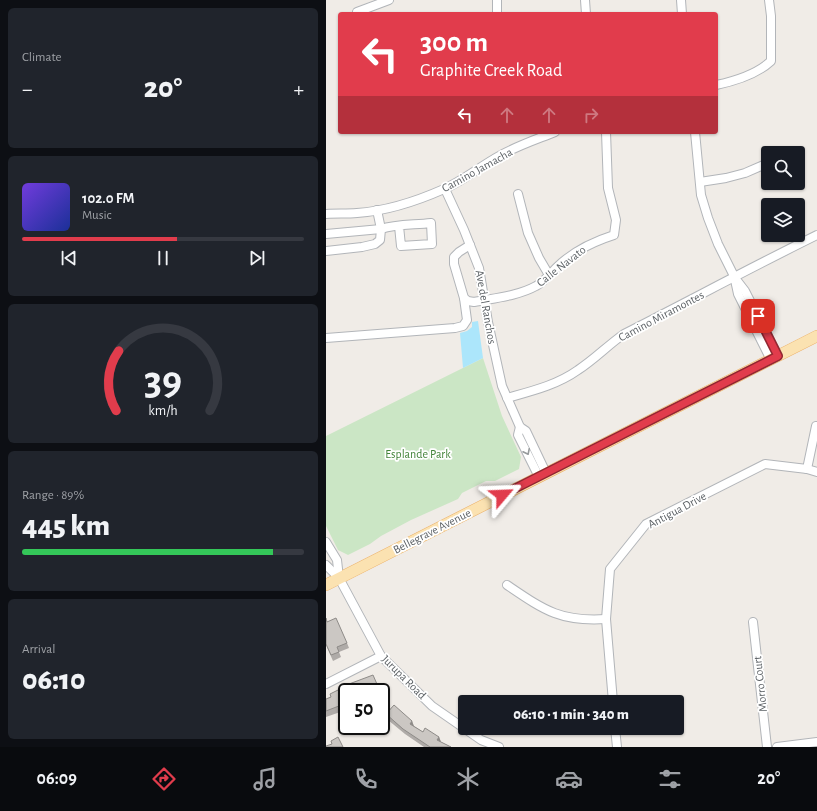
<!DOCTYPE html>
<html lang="en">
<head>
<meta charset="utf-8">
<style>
  body { margin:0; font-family:"Alegreya Sans",sans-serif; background:#20242c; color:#f1f3f6; height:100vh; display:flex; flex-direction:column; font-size:15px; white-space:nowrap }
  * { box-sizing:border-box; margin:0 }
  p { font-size:13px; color:#9ea1a6 }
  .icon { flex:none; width:22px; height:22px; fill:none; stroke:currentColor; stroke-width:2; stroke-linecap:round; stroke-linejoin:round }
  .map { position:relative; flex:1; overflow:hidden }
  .sheet { display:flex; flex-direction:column; gap:8px; padding:8px; background:#0d0f14; width:326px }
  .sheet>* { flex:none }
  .hud { position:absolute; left:12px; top:12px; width:380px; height:122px; border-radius:4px; box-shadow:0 1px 3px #0004; background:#e13c4c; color:#fff; overflow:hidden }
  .buttons { position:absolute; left:435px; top:146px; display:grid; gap:8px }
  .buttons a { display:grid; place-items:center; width:44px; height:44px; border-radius:4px; background:#171b24; box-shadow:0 1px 3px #0004; font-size:20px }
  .speed { position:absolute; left:12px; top:683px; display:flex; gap:8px; font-size:20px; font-weight:700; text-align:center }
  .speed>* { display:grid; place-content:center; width:52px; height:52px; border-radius:50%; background:#171b24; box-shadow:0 1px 3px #0004; line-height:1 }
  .speed .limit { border:2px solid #111; border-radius:6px; background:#fff; color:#111 }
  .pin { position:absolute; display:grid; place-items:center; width:34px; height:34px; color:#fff; margin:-17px; border-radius:8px; box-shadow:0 2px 6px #0006 }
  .me { position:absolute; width:44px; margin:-22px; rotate:64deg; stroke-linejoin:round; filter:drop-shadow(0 0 3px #0008) }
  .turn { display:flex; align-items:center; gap:14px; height:84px; padding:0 16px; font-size:18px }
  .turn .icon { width:52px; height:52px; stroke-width:2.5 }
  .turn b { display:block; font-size:28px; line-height:34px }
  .lanes { display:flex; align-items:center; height:38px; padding:0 16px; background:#0003; justify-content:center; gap:20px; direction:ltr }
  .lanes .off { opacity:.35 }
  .big { font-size:30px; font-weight:800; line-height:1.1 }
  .sheet .widget { flex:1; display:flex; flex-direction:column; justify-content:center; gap:6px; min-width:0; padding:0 14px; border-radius:6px; background:#20242c }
  .sheet .dial { align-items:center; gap:0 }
  .dial svg { height:104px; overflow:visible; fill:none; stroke:#363941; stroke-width:7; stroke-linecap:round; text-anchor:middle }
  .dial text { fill:#f1f3f6; stroke:none }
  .song { display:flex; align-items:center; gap:12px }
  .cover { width:48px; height:48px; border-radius:6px; background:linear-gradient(135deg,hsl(260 70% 55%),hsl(230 70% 35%)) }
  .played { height:4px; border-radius:2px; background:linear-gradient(90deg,#e13c4c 55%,#363941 55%) }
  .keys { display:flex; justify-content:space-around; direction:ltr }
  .heat { display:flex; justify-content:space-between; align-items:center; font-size:22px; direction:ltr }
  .charge { height:6px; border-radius:3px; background:linear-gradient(90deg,#34c759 89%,#363941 0) }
  .trip { position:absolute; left:132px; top:695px; width:226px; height:40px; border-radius:4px; background:#171b24; box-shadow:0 1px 3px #0004; font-weight:800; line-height:40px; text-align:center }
  .dock { display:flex; height:64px; justify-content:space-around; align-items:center; background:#090b0e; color:#9ea1a6 }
  .dock .icon { width:28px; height:28px }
  .dock .current { color:#e13c4c }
  .dock b { font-size:18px; color:#f1f3f6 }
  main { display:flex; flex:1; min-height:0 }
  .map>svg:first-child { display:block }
  .green { fill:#cbe6c5 }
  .water { fill:#ace6fb }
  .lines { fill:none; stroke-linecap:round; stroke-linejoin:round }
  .minor-casing { stroke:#b2b5b9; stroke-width:10 }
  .major-casing { stroke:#ebae65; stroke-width:12 }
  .minor { stroke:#fff; stroke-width:8 }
  .major { stroke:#fbe2b1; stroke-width:11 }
  .wall { fill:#afaba8 }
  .shaded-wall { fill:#8e8b88 }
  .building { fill:#cbc7c3; stroke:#8e8b88 }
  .oneway { stroke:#969a9c }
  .route-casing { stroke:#922731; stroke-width:10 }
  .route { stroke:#e13c4c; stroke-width:7 }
  .labels { text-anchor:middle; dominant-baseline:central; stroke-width:3.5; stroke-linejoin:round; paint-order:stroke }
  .street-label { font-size:12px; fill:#5e6367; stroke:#fff }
  .park-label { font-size:12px; fill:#428339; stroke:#fff }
</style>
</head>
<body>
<main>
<section class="sheet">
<div class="widget"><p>Climate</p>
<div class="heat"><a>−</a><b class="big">20°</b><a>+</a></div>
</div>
<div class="widget">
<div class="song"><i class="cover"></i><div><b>102.0 FM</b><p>Music</p></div></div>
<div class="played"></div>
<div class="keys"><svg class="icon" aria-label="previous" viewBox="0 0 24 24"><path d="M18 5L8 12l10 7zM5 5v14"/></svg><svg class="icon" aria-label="pause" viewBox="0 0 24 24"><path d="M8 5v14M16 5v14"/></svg><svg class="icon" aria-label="next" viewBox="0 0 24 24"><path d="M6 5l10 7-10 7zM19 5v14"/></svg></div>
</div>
<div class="widget dial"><svg viewBox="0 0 100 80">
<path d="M14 69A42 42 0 1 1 86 69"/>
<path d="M14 69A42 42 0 0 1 16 23" stroke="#e13c4c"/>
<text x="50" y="56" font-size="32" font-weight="700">39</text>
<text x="50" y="72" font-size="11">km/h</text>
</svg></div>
<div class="widget"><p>Range · 89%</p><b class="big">445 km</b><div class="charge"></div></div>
<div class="widget"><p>Arrival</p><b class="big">06:10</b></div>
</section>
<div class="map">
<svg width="491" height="747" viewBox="0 0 491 747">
  <rect width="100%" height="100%" fill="#f0ece7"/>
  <polygon class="green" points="157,358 176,416 195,457 193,469 169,481 160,481 136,493 132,499 85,520 55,536 44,544 22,555 12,550 0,526 0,436"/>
  <polygon class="water" points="152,321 157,358 137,368 134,333 141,331 146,327 146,322"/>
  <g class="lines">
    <defs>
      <g id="minor">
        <polyline points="171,0 171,14"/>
        <polyline points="259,0 260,14"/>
        <polyline points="355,0 356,14"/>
        <polyline points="31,12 63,0"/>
        <path d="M390 85C409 81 431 74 445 61V16L443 0"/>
        <polyline points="369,132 375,195 382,218 392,244 409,278 419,291 452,356"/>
        <polyline points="374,182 400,178 419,173 442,163"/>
        <polyline points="119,189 138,230 153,268 162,322 176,386 194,427 200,431 220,473"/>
        <polyline points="192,194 202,233 213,258 223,275"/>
        <path d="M0 214C10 213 20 214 31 213 60 211 91 201 118 189 136 181 151 169 168 159 187 147 209 140 229 132"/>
        <path d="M0 234 55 229C70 224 88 225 105 223L106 244 75 246 73 226"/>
        <path d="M144 245 133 252 128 257V264L138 298 142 301 148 302C168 298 192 296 210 286 218 282 224 274 230 268 247 251 266 242 288 235L290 220 282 188 280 132"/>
        <polyline points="0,251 36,247 49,244 54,240 55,229 51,210"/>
        <polyline points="409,280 412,294 445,360"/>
        <polyline points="0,338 129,328 137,326 141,320 138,298"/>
        <path d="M181 398C206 391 231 385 252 370 269 359 282 345 298 334 363 301 426 267 491 235"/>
        <polyline points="194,427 192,435 213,477"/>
        <polyline points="481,469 490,426"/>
        <polyline points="0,542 11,560 13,578"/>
        <polyline points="0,565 13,578 55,656 106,706 155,740 173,747"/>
        <path d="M181 585C218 610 234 622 280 619"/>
        <polyline points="427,622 441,747"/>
        <polyline points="0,684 55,656"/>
        <polyline points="287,702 280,619 284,569 320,524 439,464 481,469 491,472"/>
        <polyline points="289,728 291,747"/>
        <polyline points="451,747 491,742"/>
      </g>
      <polyline id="major" points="0,585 491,336"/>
    </defs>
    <use href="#minor" class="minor-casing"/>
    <use href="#major" class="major-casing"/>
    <use href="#minor" class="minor"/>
    <use href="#major" class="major"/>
  </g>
  <g class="wall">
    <polygon points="0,618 1,622 21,643 23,648 13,652 15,657 7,661 0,645"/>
    <polygon points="12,690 20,710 0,717 0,699 5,697"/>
    <polygon points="60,714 86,721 88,726 97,732 113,737 115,742 125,747 98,747 79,734 62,720"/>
  </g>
  <g class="shaded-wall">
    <polygon points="86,721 88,727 84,724"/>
    <polygon points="113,737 115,742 111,740"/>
  </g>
  <g class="building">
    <polygon points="0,618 1,622 10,618 21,643 11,647 13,652 5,655 0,644"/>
    <polygon points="47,675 54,691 52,692 27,692 23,684"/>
    <polygon points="12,690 18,704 0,711 0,699 5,697 4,694"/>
    <polygon points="68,705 86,721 84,724 97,732 99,728 113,737 111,740 125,747 104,747 77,729 60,714"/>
    <polygon points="12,737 17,747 0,747 0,746 6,744 5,741"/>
  </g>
  <defs><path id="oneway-chevron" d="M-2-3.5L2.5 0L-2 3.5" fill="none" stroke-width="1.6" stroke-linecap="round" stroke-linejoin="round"/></defs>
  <use class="oneway" href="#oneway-chevron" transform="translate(201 452) rotate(64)"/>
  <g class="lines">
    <defs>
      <polyline id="route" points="176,495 452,356 432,316"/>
    </defs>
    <use href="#route" class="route-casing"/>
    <use href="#route" class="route"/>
  </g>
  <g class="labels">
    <g class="street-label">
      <text transform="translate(151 170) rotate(-29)">Camino Jamacha</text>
      <text transform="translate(235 266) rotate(-38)">Calle Navato</text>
      <text transform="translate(160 307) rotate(80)">Ave del Ranchos</text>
      <text transform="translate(335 316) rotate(-28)">Camino Miramontes</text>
      <text transform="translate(351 510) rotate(-28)">Antigua Drive</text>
      <text transform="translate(106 531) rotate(-27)">Bellegrave Avenue</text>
      <text transform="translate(78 677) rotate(45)">Jurupa Road</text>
      <text transform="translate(434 684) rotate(-96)">Morro Court</text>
    </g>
    <g class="park-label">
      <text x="92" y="454">Esplande Park</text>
    </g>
  </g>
</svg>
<div class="buttons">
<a><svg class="icon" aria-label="search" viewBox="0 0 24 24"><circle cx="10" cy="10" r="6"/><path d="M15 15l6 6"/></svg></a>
<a><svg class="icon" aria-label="layers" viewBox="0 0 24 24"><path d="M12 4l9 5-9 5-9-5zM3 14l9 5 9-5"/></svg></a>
</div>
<div class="speed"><div class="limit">50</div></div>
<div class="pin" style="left:432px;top:316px;background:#d93025"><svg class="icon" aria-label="arrive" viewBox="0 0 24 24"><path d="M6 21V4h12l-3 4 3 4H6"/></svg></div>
<svg class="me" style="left:176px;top:495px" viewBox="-20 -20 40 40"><path d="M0-17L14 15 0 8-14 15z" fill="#e13c4c" stroke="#fff" stroke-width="4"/></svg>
<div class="trip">06:10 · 1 min · 340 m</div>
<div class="hud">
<div class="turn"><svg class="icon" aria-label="left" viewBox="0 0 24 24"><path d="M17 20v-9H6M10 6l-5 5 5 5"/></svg><div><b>300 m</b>Graphite Creek Road</div></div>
<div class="lanes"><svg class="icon" aria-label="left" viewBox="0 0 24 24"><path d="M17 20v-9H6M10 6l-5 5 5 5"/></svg><svg class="icon off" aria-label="ahead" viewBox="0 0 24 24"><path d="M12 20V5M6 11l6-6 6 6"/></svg><svg class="icon off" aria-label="ahead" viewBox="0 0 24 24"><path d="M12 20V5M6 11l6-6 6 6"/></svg><svg class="icon off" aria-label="right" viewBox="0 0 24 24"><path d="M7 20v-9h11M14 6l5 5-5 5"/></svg></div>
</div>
</div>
</main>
<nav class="dock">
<b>06:09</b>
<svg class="icon current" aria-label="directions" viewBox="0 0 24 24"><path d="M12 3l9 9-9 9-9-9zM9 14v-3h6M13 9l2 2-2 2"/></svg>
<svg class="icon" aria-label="music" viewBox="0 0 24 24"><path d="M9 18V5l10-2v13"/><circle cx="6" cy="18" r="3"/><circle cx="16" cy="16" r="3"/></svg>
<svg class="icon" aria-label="phone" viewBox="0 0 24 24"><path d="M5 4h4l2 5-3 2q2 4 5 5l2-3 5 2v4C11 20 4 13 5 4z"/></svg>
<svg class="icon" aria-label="climate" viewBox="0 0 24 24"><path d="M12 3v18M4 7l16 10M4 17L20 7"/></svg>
<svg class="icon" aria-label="car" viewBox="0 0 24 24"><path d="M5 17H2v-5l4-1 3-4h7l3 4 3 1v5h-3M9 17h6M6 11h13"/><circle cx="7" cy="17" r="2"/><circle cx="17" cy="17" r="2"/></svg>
<svg class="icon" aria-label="filters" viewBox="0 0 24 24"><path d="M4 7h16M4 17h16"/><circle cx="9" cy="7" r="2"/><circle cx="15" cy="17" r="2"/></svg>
<b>20°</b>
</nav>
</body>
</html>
